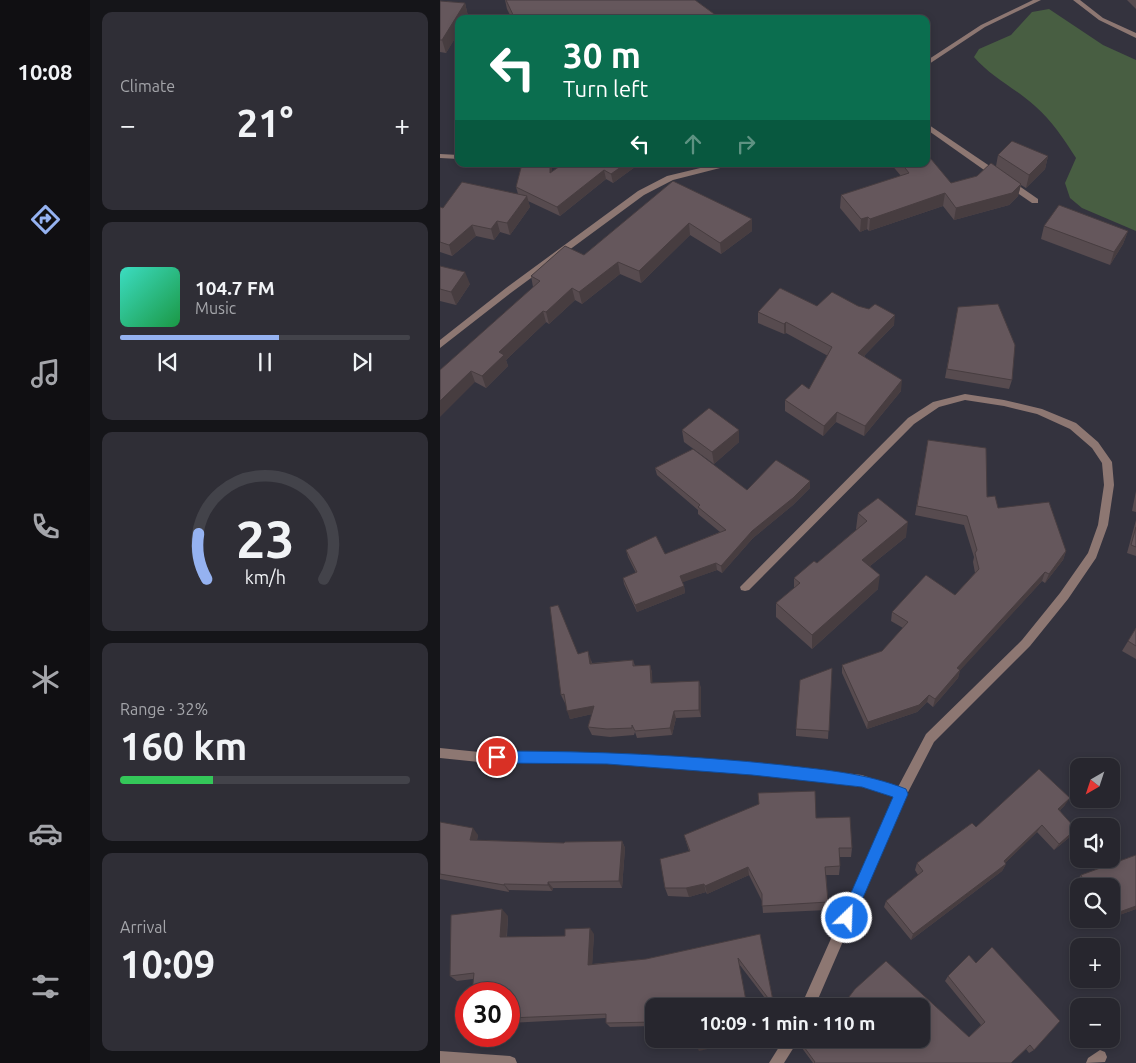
<!DOCTYPE html>
<html lang="en">
<head>
<meta charset="utf-8">
<style>
  body { margin:0; font-family:Ubuntu,sans-serif; background:#2f2e36; color:#f1f3f6; height:100vh; display:flex; flex-direction:column; font-size:19px; white-space:nowrap }
  * { box-sizing:border-box; margin:0 }
  p { font-size:16px; color:#a4a5aa }
  .icon { flex:none; width:28px; height:28px; fill:none; stroke:currentColor; stroke-width:2; stroke-linecap:round; stroke-linejoin:round }
  .map { position:relative; flex:1; overflow:hidden }
  .details { display:flex; flex-direction:column; gap:12px; padding:12px; background:#151519; width:350px }
  .details>* { flex:none }
  .top-card { position:absolute; left:15px; top:15px; width:475px; height:152px; border-radius:10px; box-shadow:0 2px 8px #0003,0 0 0 1px #43434a; background:#0b6e4f; color:#fff; overflow:hidden }
  .needle { width:32px; rotate:219deg }
  .buttons { position:absolute; left:630px; top:758px; display:grid; gap:10px }
  .buttons a { display:grid; place-items:center; width:50px; height:50px; border-radius:10px; background:#27262e; box-shadow:0 2px 8px #0003,0 0 0 1px #43434a; font-size:25px }
  .speed { position:absolute; left:15px; top:982px; display:flex; gap:10px; font-size:25px; font-weight:700; text-align:center }
  .speed>* { display:grid; place-content:center; width:65px; height:65px; border-radius:50%; background:#27262e; box-shadow:0 2px 8px #0003,0 0 0 1px #43434a; line-height:1 }
  .speed .limit { border:8px solid #d22; background:#fff; color:#111 }
  .pin { position:absolute; display:grid; place-items:center; width:42px; height:42px; color:#fff; margin:-21px; border:2px solid #fff; border-radius:50%; box-shadow:0 1px 5px #0007 }
  .me { position:absolute; width:55px; margin:-28px; rotate:24deg; stroke-linejoin:round; filter:drop-shadow(0 0 4px #0008) }
  .turn { display:flex; align-items:center; gap:18px; height:105px; padding:0 25px; font-size:22px }
  .turn .icon { width:65px; height:65px; stroke-width:2.5 }
  .turn b { display:block; font-size:35px; line-height:42px }
  .lanes { display:flex; align-items:center; height:48px; padding:0 25px; background:#0003; justify-content:center; gap:25px; direction:ltr }
  .lanes .off { opacity:.35 }
  .big { font-size:38px; font-weight:700; line-height:1.1 }
  .details .tile { flex:1; display:flex; flex-direction:column; justify-content:center; gap:8px; min-width:0; padding:0 18px; border-radius:10px; background:#2f2e36 }
  .details .dial { align-items:center; gap:0 }
  .dial svg { height:130px; overflow:visible; fill:none; stroke:#43434a; stroke-width:7; stroke-linecap:round; text-anchor:middle }
  .dial text { fill:#f1f3f6; stroke:none }
  .song { display:flex; align-items:center; gap:15px }
  .cover { width:60px; height:60px; border-radius:8px; background:linear-gradient(135deg,hsl(170 70% 55%),hsl(140 70% 35%)) }
  .played { height:5px; border-radius:2px; background:linear-gradient(90deg,#95b2f1 55%,#43434a 55%) }
  .keys { display:flex; justify-content:space-around; direction:ltr }
  .heat { display:flex; justify-content:space-between; align-items:center; font-size:28px; direction:ltr }
  .charge { height:8px; border-radius:4px; background:linear-gradient(90deg,#34c759 32%,#43434a 0) }
  .trip { position:absolute; left:205px; top:998px; width:285px; height:50px; border-radius:10px; background:#27262e; box-shadow:0 2px 8px #0003,0 0 0 1px #43434a; font-weight:700; line-height:50px; text-align:center }
  main { display:flex; flex:1; min-height:0 }
  .tab-bar { display:flex; flex-direction:column; width:90px; justify-content:space-around; align-items:center; background:#100f12; color:#a4a5aa }
  .tab-bar .icon { width:35px; height:35px }
  .tab-bar .selected { color:#95b2f1 }
  .tab-bar b { font-size:22px; color:#f1f3f6 }
  .map>svg:first-child { display:block }
  .green { fill:#485e42 }
  .lines { fill:none; stroke-linecap:round; stroke-linejoin:round }
  .minor { fill:#8d7772; fill-rule:evenodd }
  .tertiary { fill:#8d7772; fill-rule:evenodd }
  .wall { fill:#574b4f }
  .shaded-wall { fill:#473d40 }
  .building { fill:#65575c; stroke:#473d40 }
  .route { fill:#1a73e8; stroke:#114b97 }
</style>
</head>
<body>
<main>
<nav class="tab-bar">
<b>10:08</b>
<svg class="icon selected" aria-label="directions" viewBox="0 0 24 24"><path d="M12 3l9 9-9 9-9-9zM9 14v-3h6M13 9l2 2-2 2"/></svg>
<svg class="icon" aria-label="music" viewBox="0 0 24 24"><path d="M9 18V5l10-2v13"/><circle cx="6" cy="18" r="3"/><circle cx="16" cy="16" r="3"/></svg>
<svg class="icon" aria-label="phone" viewBox="0 0 24 24"><path d="M5 4h4l2 5-3 2q2 4 5 5l2-3 5 2v4C11 20 4 13 5 4z"/></svg>
<svg class="icon" aria-label="climate" viewBox="0 0 24 24"><path d="M12 3v18M4 7l16 10M4 17L20 7"/></svg>
<svg class="icon" aria-label="car" viewBox="0 0 24 24"><path d="M5 17H2v-5l4-1 3-4h7l3 4 3 1v5h-3M9 17h6M6 11h13"/><circle cx="7" cy="17" r="2"/><circle cx="17" cy="17" r="2"/></svg>
<svg class="icon" aria-label="filters" viewBox="0 0 24 24"><path d="M4 7h16M4 17h16"/><circle cx="9" cy="7" r="2"/><circle cx="15" cy="17" r="2"/></svg>
</nav>
<section class="details">
<div class="tile"><p>Climate</p>
<div class="heat"><a>−</a><b class="big">21°</b><a>+</a></div>
</div>
<div class="tile">
<div class="song"><i class="cover"></i><div><b>104.7 FM</b><p>Music</p></div></div>
<div class="played"></div>
<div class="keys"><svg class="icon" aria-label="previous" viewBox="0 0 24 24"><path d="M18 5L8 12l10 7zM5 5v14"/></svg><svg class="icon" aria-label="pause" viewBox="0 0 24 24"><path d="M8 5v14M16 5v14"/></svg><svg class="icon" aria-label="next" viewBox="0 0 24 24"><path d="M6 5l10 7-10 7zM19 5v14"/></svg></div>
</div>
<div class="tile dial"><svg viewBox="0 0 100 80">
<path d="M14 69A42 42 0 1 1 86 69"/>
<path d="M14 69A42 42 0 0 1 9 41" stroke="#95b2f1"/>
<text x="50" y="56" font-size="32" font-weight="700">23</text>
<text x="50" y="72" font-size="11">km/h</text>
</svg></div>
<div class="tile"><p>Range · 32%</p><b class="big">160 km</b><div class="charge"></div></div>
<div class="tile"><p>Arrival</p><b class="big">10:09</b></div>
</section>
<div class="map">
<svg width="696" height="1063" viewBox="0 0 696 1063">
  <rect width="100%" height="100%" fill="#34333e"/>
  <path class="green" d="M609 9 663 45 696 60V231L642 208 630 198 625 183 636 158C624 139 612 121 595 106 575 88 551 77 534 57L539 49 571 35 592 12Z"/>
  <g class="lines">
    <g class="minor">
      <polygon points="593,0 601,0 545,27 486,66 486,61 541,25"/>
      <polygon points="486,123 560,173 560,177 554,177 486,129"/>
      <polygon points="0,154 19,155 19,159 0,158"/>
      <polygon points="277,164 289,164 288,166 233,180 204,195 72,292 0,348 0,340 66,288 198,191 227,176"/>
      <polygon points="566,181 572,181 598,199 598,203 592,203 566,185"/>
      <polygon points="525,394 564,400 602,409 636,423 658,442 672,462 674,485 668,525 656,558 628,599 590,646 494,742 465,798 375,1006 361,1006 454,797 422,787 312,774 167,763 39,762 0,758 0,748 39,752 167,753 312,762 422,775 458,787 486,734 582,640 620,593 648,553 658,525 664,485 662,463 652,448 630,429 597,414 564,406 525,400 499,407 474,424 309,590 305,591 301,590 300,587 468,418 493,402"/>
      <polygon points="344,1039 359,1039 344,1063 329,1063"/>
      <polygon points="660,1050 665,1052 667,1057 665,1062 646,1063 648,1058"/>
      <polygon points="0,1051 70,1056 75,1058 77,1063 0,1063"/>
    </g>
    <polygon class="tertiary" points="633,0 640,0 663,18 696,33 696,38 659,20"/>
  </g>
  <g class="wall">
    <polygon points="65,0 255,0 281,19 72,19 67,9"/>
    <polygon points="687,0 696,0 696,9"/>
    <polygon points="0,1 25,3 28,16 6,53 0,52"/>
    <polygon points="558,155 608,156 605,169 586,188 581,185 578,196 569,205 514,220 503,206 429,231 427,229 420,232 400,208 401,195 461,176 451,164 486,164 511,183 537,176 556,166"/>
    <polygon points="82,164 112,164 112,171 199,164 173,183 166,179 120,216 88,201 90,207 70,235 60,232 54,240 36,236 12,256 0,252 0,207 3,208 78,194 76,187"/>
    <polygon points="233,181 312,231 281,254 250,235 201,283 180,274 142,304 135,300 109,324 106,322 66,360 68,366 46,388 35,382 0,370 93,287 91,276 144,255"/>
    <polygon points="604,226 688,231 683,244 670,265 601,239"/>
    <polygon points="0,266 30,284 16,305 0,301"/>
    <polygon points="377,306 454,325 424,356 461,391 424,436 396,422 383,436 345,411 345,400 369,389 388,356 346,333 344,334 318,323 318,312"/>
    <polygon points="518,307 572,380 569,389 505,378"/>
    <polygon points="242,430 299,430 299,442 274,464 244,442"/>
    <polygon points="488,440 558,508 626,551 623,560 605,583 602,581 520,670 518,678 493,707 487,702 477,712 427,729 402,673 402,665 442,651 463,628 451,621 452,612 515,595 535,573 533,562 534,557 524,525 475,515"/>
    <polygon points="215,468 307,490 370,481 370,488 353,505 313,538 282,573 277,570 242,582 244,586 245,593 197,612 184,584 183,578 196,573 188,557 186,550 225,554 280,532 258,514 258,510 217,475"/>
    <polygon points="696,491 696,512 692,511"/>
    <polygon points="418,513 466,537 430,566 438,589 372,649 336,617 336,603 354,588 354,578 377,563 417,529 416,529"/>
    <polygon points="696,520 696,556 687,553"/>
    <polygon points="696,628 696,659 682,651"/>
    <polygon points="151,660 152,663 193,660 195,666 210,665 212,673 212,683 259,681 261,689 261,717 236,718 232,735 197,738 195,732 194,735 170,737 152,735 148,727 152,714 130,719 126,703 125,703 121,695"/>
    <polygon points="392,668 388,739 356,736 356,729"/>
    <polygon points="625,805 620,810 631,836 614,850 597,832 565,863 566,864 562,871 471,940 444,907 446,901 478,875 475,870 477,863 536,827"/>
    <polygon points="376,818 412,848 411,857 400,857 400,866 399,875 386,875 388,902 387,910 323,913 322,901 309,875 267,894 266,892 249,897 228,896 225,888 249,851 244,835"/>
    <polygon points="0,822 38,835 37,840 124,843 182,841 185,848 182,888 113,888 112,891 69,890 69,892 0,879"/>
    <polygon points="696,855 696,909 671,918 671,886 639,886 639,887 636,881 641,875"/>
    <polygon points="68,916 67,937 125,936 154,934 152,964 206,959 320,934 334,1006 331,1006 299,964 214,1006 214,1026 170,1027 166,1023 166,1018 69,1023 69,994 33,979 17,981 10,976"/>
    <polygon points="655,919 670,919 657,924"/>
    <polygon points="529,955 594,1050 589,1053 586,1049 571,1063 373,1063 359,1044 359,1040 529,1037 541,1025 505,981 508,976"/>
  </g>
  <g class="shaded-wall">
    <polygon points="25,3 28,16 26,19 19,19 19,32 6,53 2,40"/>
    <polygon points="608,156 605,169 586,188 589,175"/>
    <polygon points="110,164 112,164 112,182 110,173"/>
    <polygon points="185,164 199,164 173,183 171,174"/>
    <polygon points="164,170 166,179 120,216 117,207"/>
    <polygon points="581,184 578,196 569,205 514,220 516,208"/>
    <polygon points="505,193 503,206 429,231 430,219"/>
    <polygon points="87,196 90,207 70,235 67,223"/>
    <polygon points="428,217 427,229 420,232 421,219"/>
    <polygon points="312,219 312,231 281,254 280,243"/>
    <polygon points="57,221 60,232 54,240 51,229"/>
    <polygon points="249,223 250,235 201,283 199,271"/>
    <polygon points="32,225 36,236 12,256 9,245"/>
    <polygon points="688,231 683,244 670,265 674,252"/>
    <polygon points="178,262 180,274 142,304 139,292"/>
    <polygon points="25,272 30,284 16,305 11,292"/>
    <polygon points="132,288 135,300 109,324 106,312"/>
    <polygon points="103,311 106,322 66,360 68,366 46,388 42,376 59,352"/>
    <polygon points="455,315 454,325 417,363 418,353"/>
    <polygon points="346,322 346,333 344,334 344,324"/>
    <polygon points="31,371 35,382 0,417 0,401"/>
    <polygon points="462,380 461,391 424,436 425,426"/>
    <polygon points="397,412 396,422 383,436 384,426"/>
    <polygon points="299,430 299,442 274,464 272,452"/>
    <polygon points="370,481 370,488 353,505 313,538 282,573 281,566 312,531"/>
    <polygon points="468,522 466,537 420,574 422,560"/>
    <polygon points="626,551 623,560 605,583 609,574"/>
    <polygon points="276,563 277,570 241,583 240,576"/>
    <polygon points="605,572 602,581 515,676 517,668"/>
    <polygon points="440,575 438,589 372,649 372,635"/>
    <polygon points="244,586 245,593 197,612 195,605"/>
    <polygon points="148,651 151,660 153,672 150,664"/>
    <polygon points="210,665 212,673 213,691 211,683"/>
    <polygon points="520,670 518,678 493,707 495,699"/>
    <polygon points="259,681 261,689 261,717 259,710"/>
    <polygon points="489,695 487,702 477,712 427,729 428,722"/>
    <polygon points="154,706 157,713 130,719 127,711"/>
    <polygon points="234,711 236,718 232,735 230,728"/>
    <polygon points="630,798 625,805 614,816 618,809"/>
    <polygon points="602,825 597,832 560,868 564,861"/>
    <polygon points="33,828 38,835 36,846 30,840"/>
    <polygon points="636,829 631,836 614,850 619,844"/>
    <polygon points="182,841 185,848 182,888 179,881"/>
    <polygon points="566,864 562,871 471,940 473,934"/>
    <polygon points="308,867 309,875 267,894 265,886"/>
    <polygon points="108,882 113,888 112,891 108,885"/>
    <polygon points="64,884 69,890 69,892 64,885"/>
    <polygon points="264,884 266,892 249,897 246,888"/>
    <polygon points="696,906 696,909 671,918 671,915"/>
    <polygon points="62,909 68,916 66,943 60,937"/>
    <polygon points="662,919 670,919 657,924"/>
    <polygon points="150,928 154,934 152,970 148,965"/>
    <polygon points="293,1039 311,1039 259,1051 257,1047"/>
  </g>
  <g class="building">
    <polygon points="66,0 255,0 281,19 75,19"/>
    <polygon points="0,1 25,3 2,40 0,40"/>
    <polygon points="572,141 608,156 589,175 558,155"/>
    <polygon points="486,153 511,183 537,176 551,163 581,184 572,193 516,208 505,193 430,219 428,217 421,219 401,195 469,173 462,164 486,164"/>
    <polygon points="82,164 110,164 110,173 123,164 185,164 171,174 164,170 117,207 76,187"/>
    <polygon points="233,181 312,219 280,243 249,223 199,271 178,262 139,292 132,288 106,312 103,311 59,352 64,355 42,376 31,371 0,401 0,370 100,281 91,276 125,246 144,255"/>
    <polygon points="22,182 87,196 67,223 57,221 51,229 32,225 9,245 0,242 0,207 3,208"/>
    <polygon points="619,205 688,231 674,252 604,226"/>
    <polygon points="0,266 25,272 11,292 0,289"/>
    <polygon points="340,288 377,306 392,292 418,306 429,309 435,304 455,315 418,353 462,380 425,426 397,412 384,426 345,400 362,384 369,389 392,347 346,322 344,324 318,312"/>
    <polygon points="558,304 575,345 572,380 507,369 518,307"/>
    <polygon points="269,408 299,430 272,452 242,430"/>
    <polygon points="488,440 546,448 547,497 555,496 558,508 609,502 626,551 609,574 605,572 517,668 520,670 495,699 489,695 479,705 428,722 402,665 442,651 468,622 452,612 486,575 515,595 539,569 535,553 537,550 527,516 477,506"/>
    <polygon points="253,449 307,490 336,460 370,481 353,498 312,531 281,566 276,563 240,576 244,586 195,605 183,578 197,572 186,550 216,536 225,554 286,530 258,507 260,505 215,468"/>
    <polygon points="438,498 468,522 422,560 440,575 372,635 336,603 360,583 354,578 374,561 377,563 427,521 418,513"/>
    <polygon points="696,527 696,547 691,545"/>
    <polygon points="118,605 138,654 148,651 150,664 193,660 193,666 210,665 211,683 259,681 259,710 234,711 230,728 195,731 192,725 192,728 167,729 148,727 154,706 127,711 124,694 121,695 110,607"/>
    <polygon points="696,628 696,646 688,641"/>
    <polygon points="392,668 389,731 356,729 360,680"/>
    <polygon points="599,769 630,798 618,809 636,829 619,844 602,825 564,861 566,864 473,934 446,901 483,871 477,863 532,823 536,827"/>
    <polygon points="375,791 376,818 410,817 412,848 399,848 400,866 385,867 388,902 322,906 322,894 308,867 265,886 264,884 246,888 225,888 220,859 250,851 244,835 319,804 318,793"/>
    <polygon points="0,822 33,828 30,840 124,843 125,842 182,841 179,881 108,882 108,885 64,884 64,885 0,874"/>
    <polygon points="696,855 696,906 671,915 671,886 646,886 641,875"/>
    <polygon points="62,909 60,937 125,936 125,929 150,928 148,965 206,959 320,934 334,1006 298,958 307,1006 214,1006 214,1022 166,1023 166,1014 69,1018 69,994 32,994 34,973 10,976 11,915"/>
    <polygon points="552,947 620,1021 594,1050 590,1045 571,1063 374,1063 375,1062 359,1040 360,1039 481,1039 481,1006 402,1006 415,989 446,961 529,1037 545,1022 508,976 529,955 536,963"/>
    <polygon points="255,1039 293,1039 257,1047"/>
  </g>
  <path class="route" d="M57 751C153 751 248 755 343 765 385 770 426 773 466 789L468 794 412 923 407 925 402 923 400 918 453 797 422 787 312 775 167 764 57 763 53 761 51 757 53 752Z"/>
</svg>
<div class="buttons">
<a><svg class="needle" viewBox="-14 -14 28 28"><path d="M0-13l5 13h-10z" fill="#e53935"/><path d="M0 13l5-13h-10z" fill="#a4a5aa"/></svg></a>
<a><svg class="icon" aria-label="sound" viewBox="0 0 24 24"><path d="M4 9h4l5-4v14l-5-4H4zM17 9q2 3 0 6"/></svg></a>
<a><svg class="icon" aria-label="search" viewBox="0 0 24 24"><circle cx="10" cy="10" r="6"/><path d="M15 15l6 6"/></svg></a>
<a>+</a>
<a>−</a>
</div>
<div class="speed"><div class="limit">30</div></div>
<div class="pin" style="left:57px;top:757px;background:#d93025"><svg class="icon" aria-label="arrive" viewBox="0 0 24 24"><path d="M6 21V4h12l-3 4 3 4H6"/></svg></div>
<svg class="me" style="left:407px;top:918px" viewBox="-20 -20 40 40"><circle r="17" fill="#1a73e8" stroke="#fff" stroke-width="3"/><path d="M0-11L8 9 0 5-8 9z" fill="#fff"/></svg>
<div class="trip">10:09 · 1 min · 110 m</div>
<div class="top-card">
<div class="turn"><svg class="icon" aria-label="left" viewBox="0 0 24 24"><path d="M17 20v-9H6M10 6l-5 5 5 5"/></svg><div><b>30 m</b>Turn left</div></div>
<div class="lanes"><svg class="icon" aria-label="left" viewBox="0 0 24 24"><path d="M17 20v-9H6M10 6l-5 5 5 5"/></svg><svg class="icon off" aria-label="ahead" viewBox="0 0 24 24"><path d="M12 20V5M6 11l6-6 6 6"/></svg><svg class="icon off" aria-label="right" viewBox="0 0 24 24"><path d="M7 20v-9h11M14 6l5 5-5 5"/></svg></div>
</div>
</div>
</main>
</body>
</html>
